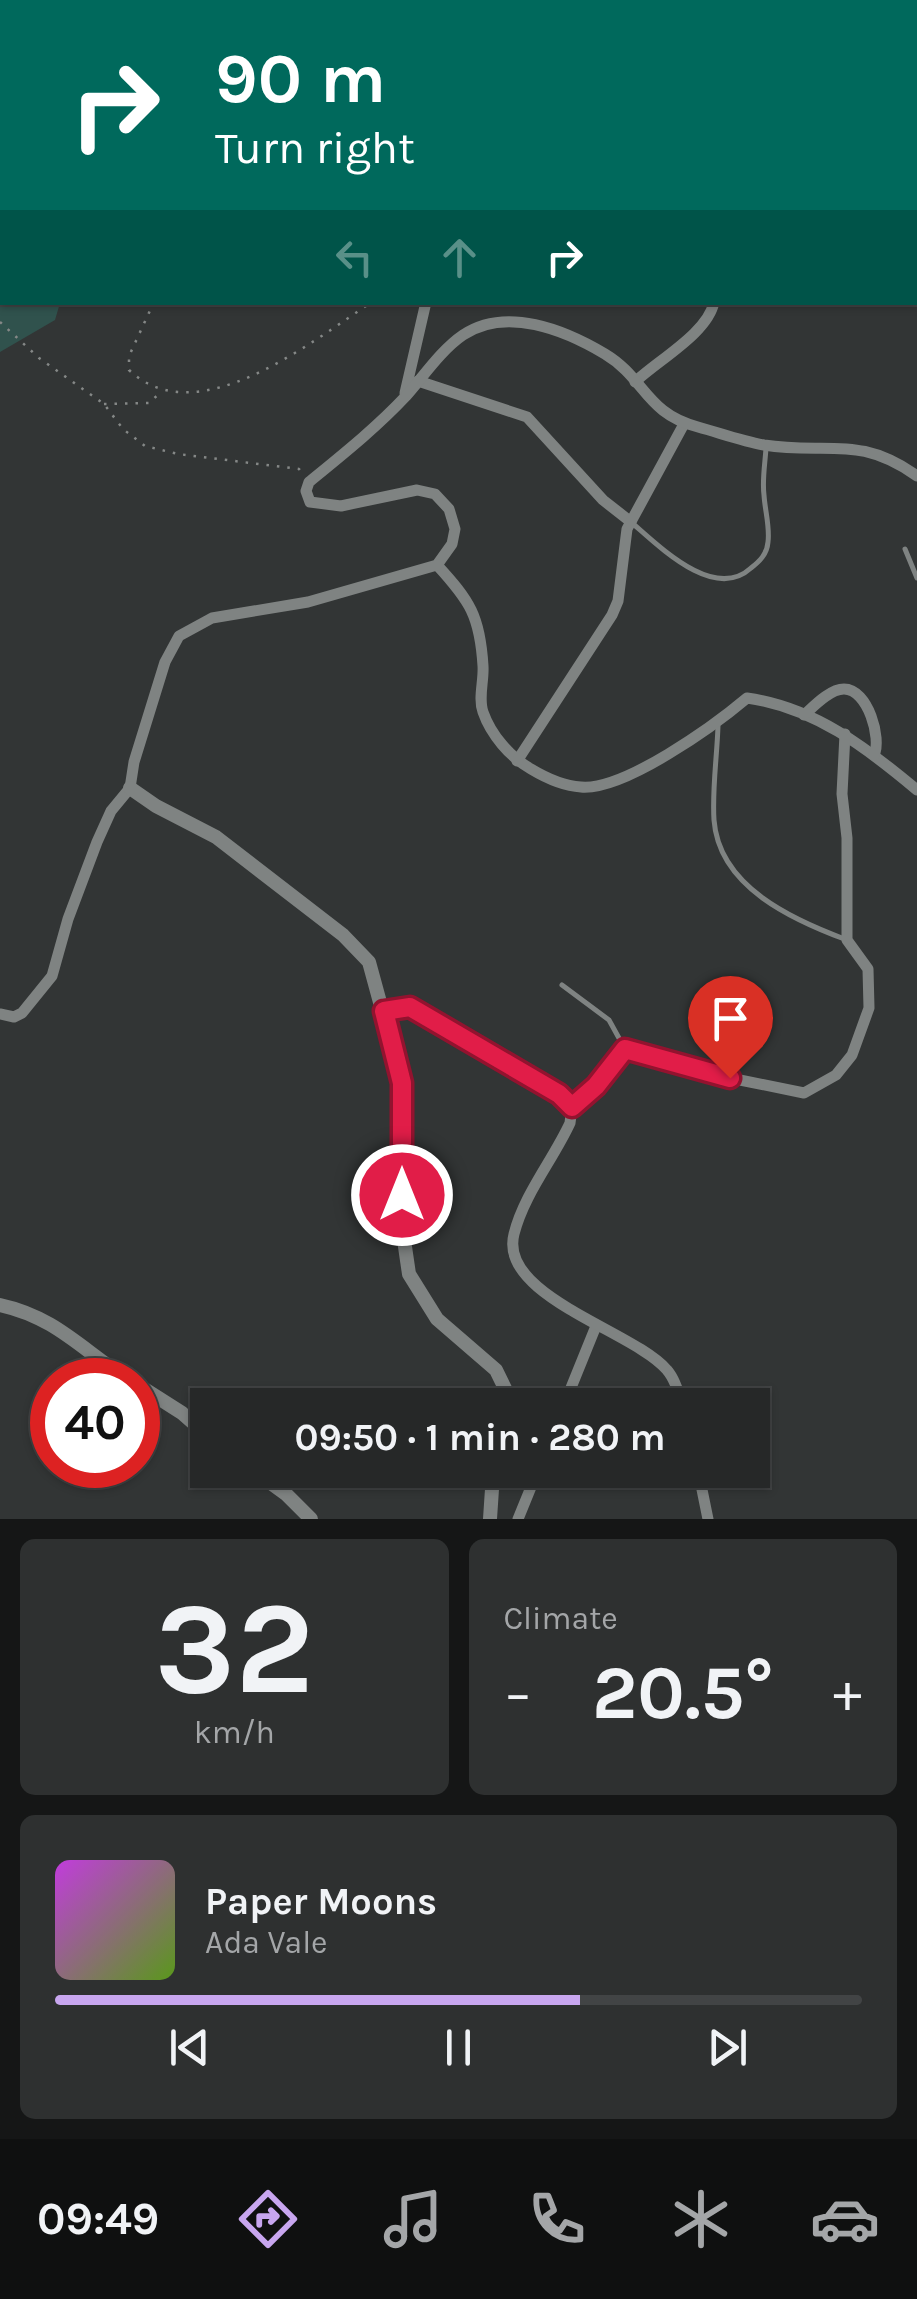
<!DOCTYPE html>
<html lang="en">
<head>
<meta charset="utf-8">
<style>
  body { margin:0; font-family:Karla,sans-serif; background:#2e3030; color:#f1f3f6; height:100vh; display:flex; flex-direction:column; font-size:38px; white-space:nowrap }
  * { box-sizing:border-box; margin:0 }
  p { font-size:32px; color:#a4a6a8 }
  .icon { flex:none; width:55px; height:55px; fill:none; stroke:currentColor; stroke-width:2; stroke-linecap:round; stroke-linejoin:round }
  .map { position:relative; height:1519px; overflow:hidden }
  .side { display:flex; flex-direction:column; gap:20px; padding:20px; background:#151616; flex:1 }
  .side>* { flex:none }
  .top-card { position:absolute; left:0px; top:0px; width:918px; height:305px; box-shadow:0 2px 8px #0004,0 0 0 2px #424445; background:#00695c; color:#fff; overflow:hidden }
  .speed { position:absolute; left:30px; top:1358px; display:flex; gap:20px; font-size:50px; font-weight:700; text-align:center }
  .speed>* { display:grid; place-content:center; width:130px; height:130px; border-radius:50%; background:#262828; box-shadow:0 2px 8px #0004,0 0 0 2px #424445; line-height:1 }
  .speed .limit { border:15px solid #d22; background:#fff; color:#111 }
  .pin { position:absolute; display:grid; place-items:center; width:85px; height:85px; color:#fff; margin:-102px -42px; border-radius:50% 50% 50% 0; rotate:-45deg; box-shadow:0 0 10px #0007 }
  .pin .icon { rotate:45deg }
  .me { position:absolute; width:110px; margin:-55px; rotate:0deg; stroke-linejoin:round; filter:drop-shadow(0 0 8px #0008) }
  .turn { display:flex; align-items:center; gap:35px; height:210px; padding:0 50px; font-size:45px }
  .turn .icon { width:130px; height:130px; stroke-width:2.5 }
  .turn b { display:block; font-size:70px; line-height:85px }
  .lanes { display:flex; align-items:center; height:95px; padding:0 50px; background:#0003; justify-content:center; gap:50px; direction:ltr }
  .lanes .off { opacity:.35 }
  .big { font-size:75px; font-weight:700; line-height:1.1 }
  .side .tile { flex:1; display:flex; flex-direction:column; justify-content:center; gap:15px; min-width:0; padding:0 35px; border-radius:15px; background:#2e3030 }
  .side .dial { align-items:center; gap:0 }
  .dial b { font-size:130px; line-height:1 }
  .song { display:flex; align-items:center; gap:30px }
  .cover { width:120px; height:120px; border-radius:15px; background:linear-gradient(135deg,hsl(290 70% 55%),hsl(90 70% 35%)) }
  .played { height:10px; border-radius:5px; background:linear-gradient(90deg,#c8a6ef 65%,#424445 65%) }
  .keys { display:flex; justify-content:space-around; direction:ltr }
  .heat { display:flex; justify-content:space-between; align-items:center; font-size:55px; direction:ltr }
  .side .tiles { flex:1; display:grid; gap:20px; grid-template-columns:1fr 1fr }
  .tile:last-child { grid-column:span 2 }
  .trip { position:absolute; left:190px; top:1388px; width:580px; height:100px; border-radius:0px; background:#262828; box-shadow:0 2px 8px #0004,0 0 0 2px #424445; font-weight:700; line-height:100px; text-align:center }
  .menu { display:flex; height:160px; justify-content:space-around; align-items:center; background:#0f1010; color:#a4a6a8 }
  .menu .icon { width:70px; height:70px }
  .menu .selected { color:#c8a6ef }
  .menu b { font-size:45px; color:#f1f3f6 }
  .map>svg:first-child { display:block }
  .green { fill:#30524d }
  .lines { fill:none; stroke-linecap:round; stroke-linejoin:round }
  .path { stroke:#858887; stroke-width:2.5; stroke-dasharray:2.5 8; stroke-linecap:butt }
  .service { stroke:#7f8382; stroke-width:5 }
  .minor { stroke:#7f8382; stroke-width:11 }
  .tertiary { stroke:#7f8382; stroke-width:14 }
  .route-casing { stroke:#92132f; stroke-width:25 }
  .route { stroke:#e11d48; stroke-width:18 }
</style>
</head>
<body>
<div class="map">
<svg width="917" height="1519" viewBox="0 0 917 1519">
  <rect width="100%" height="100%" fill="#323535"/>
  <polygon class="green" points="0,127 2,302 60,303 55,320 0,352"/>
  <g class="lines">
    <g class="path">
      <path d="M154 302 129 356V370C197 435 312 341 372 302"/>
      <polyline points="0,322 39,358 104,404 123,429 145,446 178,454 299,469 302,473"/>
      <polyline points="104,404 149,403 161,392"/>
    </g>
    <g class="service">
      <polyline points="793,2 795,0"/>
      <polyline points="915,50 917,50"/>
      <path d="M631 522C659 546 714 602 751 568 760 561 767 554 768 542 770 527 765 511 764 495 762 480 765 464 766 448"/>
      <polyline points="905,549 917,578"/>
      <path d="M718 726C717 757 712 789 714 820 719 887 793 920 847 940"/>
      <polyline points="562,985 609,1020 625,1049"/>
    </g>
    <g class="minor">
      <polyline points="485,2 486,0"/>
      <polyline points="729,2 729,0"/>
      <polyline points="915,178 917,179"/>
      <polyline points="418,381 527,417 603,500 631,522"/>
      <path d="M635 382C658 360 708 333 714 302"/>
      <polyline points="405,393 426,302"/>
      <path d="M437 565C470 601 480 616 483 666 484 681 478 698 483 712 491 735 510 757 531 769 546 778 564 786 581 787 624 791 715 725 747 698 814 707 867 748 917 790"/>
      <path d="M804 715C814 706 830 689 844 689 868 689 882 739 874 755"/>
      <polyline points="517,761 612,615 618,601 627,529 684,424"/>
      <polyline points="384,1011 410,1007 559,1094 572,1107"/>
      <path d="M0 1014 14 1017 22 1013 52 976 68 919 97 842 111 811 130 788 134 762 165 662 179 636 212 618 308 602 437 565 452 544 455 529 449 509 435 494 417 490 341 506 310 502 306 491 309 482C342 455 376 428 406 396 423 377 441 350 463 335 506 306 565 330 605 354 645 378 646 414 698 427 720 433 742 441 764 445 827 455 858 434 917 476"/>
      <polyline points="564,1405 596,1326"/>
      <path d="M682 1405C679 1393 675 1379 667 1370 634 1331 498 1296 514 1234 524 1194 553 1160 570 1123L572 1107 596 1086 625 1049 730 1078 804 1093 836 1075 852 1055 869 1008 868 969 847 940V838L842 794 845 734"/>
      <polyline points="698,1470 708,1519"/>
      <polyline points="518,1519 538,1470"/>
    </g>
    <g class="tertiary">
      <polyline points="130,788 156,806 216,837 343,935 369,962 402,1083 403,1233 409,1274 437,1319 496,1370 513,1405"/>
      <path d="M0 1305C56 1317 83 1351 129 1380"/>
      <polyline points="138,1385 182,1413 208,1436"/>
      <polyline points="253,1470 286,1494 311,1519"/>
      <polyline points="490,1519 492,1489 499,1470"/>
    </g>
  </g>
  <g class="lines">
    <defs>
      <polyline id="route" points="402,1195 402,1083 384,1011 410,1007 559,1094 572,1107 596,1086 625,1049 730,1078"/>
    </defs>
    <use href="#route" class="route-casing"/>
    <use href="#route" class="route"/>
  </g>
</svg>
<div class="speed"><div class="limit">40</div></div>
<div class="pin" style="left:730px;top:1078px;background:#d93025"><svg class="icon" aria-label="arrive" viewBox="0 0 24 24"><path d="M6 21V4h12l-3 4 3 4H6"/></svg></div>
<svg class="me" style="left:402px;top:1195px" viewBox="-20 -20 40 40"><circle r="17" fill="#e11d48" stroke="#fff" stroke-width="3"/><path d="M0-11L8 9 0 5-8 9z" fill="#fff"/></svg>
<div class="trip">09:50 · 1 min · 280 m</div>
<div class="top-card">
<div class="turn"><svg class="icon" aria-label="right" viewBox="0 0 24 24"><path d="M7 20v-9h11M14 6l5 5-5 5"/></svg><div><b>90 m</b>Turn right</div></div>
<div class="lanes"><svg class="icon off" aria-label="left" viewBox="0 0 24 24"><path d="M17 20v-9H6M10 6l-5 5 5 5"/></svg><svg class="icon off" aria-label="ahead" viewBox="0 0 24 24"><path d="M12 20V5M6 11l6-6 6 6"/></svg><svg class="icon" aria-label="right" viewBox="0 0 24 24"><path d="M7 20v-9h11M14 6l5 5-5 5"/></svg></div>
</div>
</div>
<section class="side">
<div class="tiles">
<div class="tile dial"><b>32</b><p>km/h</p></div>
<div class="tile"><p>Climate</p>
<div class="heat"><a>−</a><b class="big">20.5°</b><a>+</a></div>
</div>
<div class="tile">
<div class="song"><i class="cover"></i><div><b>Paper Moons</b><p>Ada Vale</p></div></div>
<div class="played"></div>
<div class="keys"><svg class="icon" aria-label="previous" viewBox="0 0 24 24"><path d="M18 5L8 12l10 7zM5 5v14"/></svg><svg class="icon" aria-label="pause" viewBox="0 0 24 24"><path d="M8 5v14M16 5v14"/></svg><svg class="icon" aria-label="next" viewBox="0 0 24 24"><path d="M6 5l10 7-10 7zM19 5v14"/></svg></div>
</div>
</div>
</section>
<nav class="menu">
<b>09:49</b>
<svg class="icon selected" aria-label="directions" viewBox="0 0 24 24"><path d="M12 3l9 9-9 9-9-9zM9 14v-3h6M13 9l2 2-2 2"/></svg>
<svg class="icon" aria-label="music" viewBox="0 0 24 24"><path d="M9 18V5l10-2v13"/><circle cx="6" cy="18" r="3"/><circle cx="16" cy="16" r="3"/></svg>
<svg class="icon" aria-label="phone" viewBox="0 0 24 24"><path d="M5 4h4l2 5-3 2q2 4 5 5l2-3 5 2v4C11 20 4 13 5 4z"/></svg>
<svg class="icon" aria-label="climate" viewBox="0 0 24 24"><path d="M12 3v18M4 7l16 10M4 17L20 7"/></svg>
<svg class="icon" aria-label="car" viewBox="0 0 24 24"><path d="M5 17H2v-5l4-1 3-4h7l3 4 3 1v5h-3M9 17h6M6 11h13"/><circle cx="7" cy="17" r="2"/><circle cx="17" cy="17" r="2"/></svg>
</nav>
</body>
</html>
